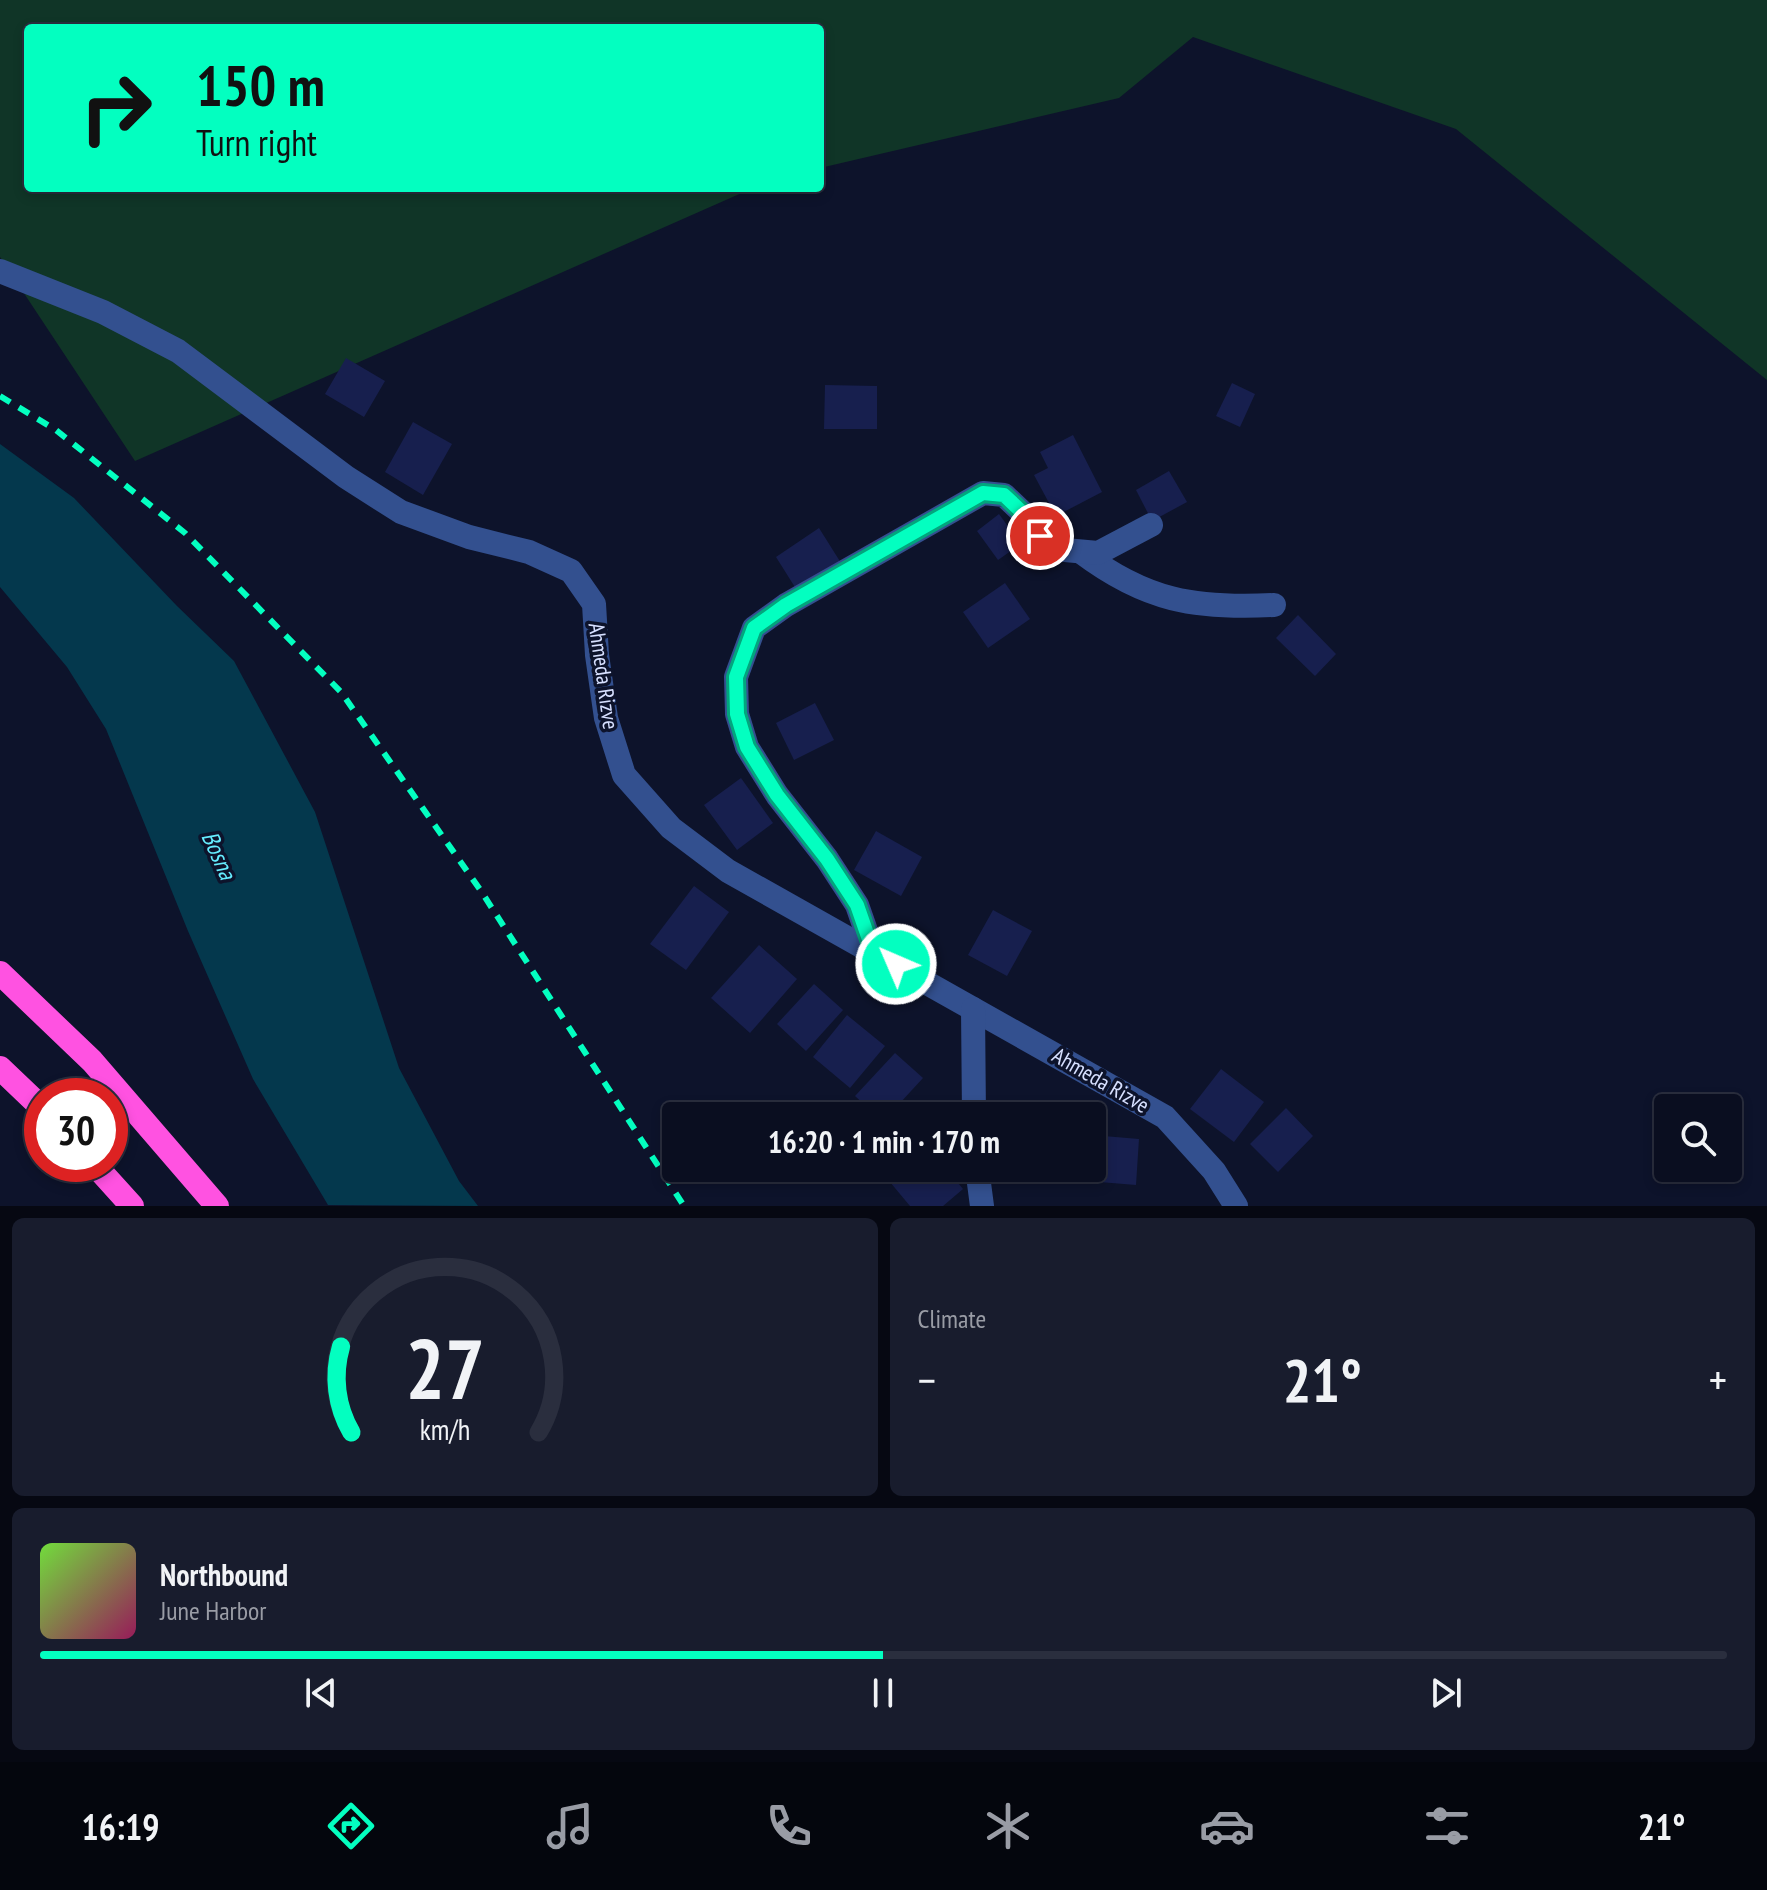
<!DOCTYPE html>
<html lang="en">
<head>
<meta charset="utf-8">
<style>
  body { margin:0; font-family:"PT Sans Narrow",sans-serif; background:#181c2d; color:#f1f3f6; height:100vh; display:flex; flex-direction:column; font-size:30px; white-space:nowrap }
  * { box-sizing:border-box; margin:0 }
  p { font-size:26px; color:#999ca5 }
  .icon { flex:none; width:44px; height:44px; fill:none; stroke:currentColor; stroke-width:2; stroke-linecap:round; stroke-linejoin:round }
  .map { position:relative; height:1206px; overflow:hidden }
  .panel { display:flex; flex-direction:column; gap:12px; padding:12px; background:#060812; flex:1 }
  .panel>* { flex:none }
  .banner { position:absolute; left:24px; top:24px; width:800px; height:168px; border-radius:8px; box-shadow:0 4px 12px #0003,0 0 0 2px #2a2e3e; background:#03ffc0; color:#111; overflow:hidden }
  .fabs { position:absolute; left:1654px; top:1094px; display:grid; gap:16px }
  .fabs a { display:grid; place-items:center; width:88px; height:88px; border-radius:8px; background:#0a0e20; box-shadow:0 4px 12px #0003,0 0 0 2px #2a2e3e; font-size:40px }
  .speed { position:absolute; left:24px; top:1078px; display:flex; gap:16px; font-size:40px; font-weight:700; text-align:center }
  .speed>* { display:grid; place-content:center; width:104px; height:104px; border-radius:50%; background:#0a0e20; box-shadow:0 4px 12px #0003,0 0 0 2px #2a2e3e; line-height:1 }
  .speed .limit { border:12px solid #d22; background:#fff; color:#111 }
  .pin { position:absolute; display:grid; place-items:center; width:68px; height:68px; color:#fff; margin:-34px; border:4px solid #fff; border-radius:50%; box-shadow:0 2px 8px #0007 }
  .me { position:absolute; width:88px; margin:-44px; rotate:315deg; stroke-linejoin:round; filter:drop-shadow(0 0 6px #0008) }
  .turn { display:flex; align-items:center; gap:28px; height:168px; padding:0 40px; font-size:36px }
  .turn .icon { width:104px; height:104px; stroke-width:2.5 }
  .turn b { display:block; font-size:56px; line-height:68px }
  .big { font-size:60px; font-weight:700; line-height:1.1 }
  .panel .card { flex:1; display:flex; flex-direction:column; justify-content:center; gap:12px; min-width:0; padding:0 28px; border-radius:12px; background:#181c2d }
  .panel .dial { align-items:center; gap:0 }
  .dial svg { height:208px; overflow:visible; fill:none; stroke:#2a2e3e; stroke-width:7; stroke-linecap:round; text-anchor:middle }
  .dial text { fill:#f1f3f6; stroke:none }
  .song { display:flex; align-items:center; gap:24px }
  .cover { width:96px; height:96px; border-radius:12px; background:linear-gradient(135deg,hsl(100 70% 55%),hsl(330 70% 35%)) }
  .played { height:8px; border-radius:4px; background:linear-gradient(90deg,#03ffc0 50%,#2a2e3e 50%) }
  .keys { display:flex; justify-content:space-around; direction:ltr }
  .heat { display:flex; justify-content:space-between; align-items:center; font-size:44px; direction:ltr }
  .panel .tiles { flex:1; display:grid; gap:12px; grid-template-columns:1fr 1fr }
  .card:last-child { grid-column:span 2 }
  .trip { position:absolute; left:662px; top:1102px; width:444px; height:80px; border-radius:8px; background:#0a0e20; box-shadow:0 4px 12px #0003,0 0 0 2px #2a2e3e; font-weight:700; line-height:80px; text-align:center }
  .tab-bar { display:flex; height:128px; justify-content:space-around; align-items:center; background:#04060d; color:#999ca5 }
  .tab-bar .icon { width:56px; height:56px }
  .tab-bar .selected { color:#03ffc0 }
  .tab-bar b { font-size:36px; color:#f1f3f6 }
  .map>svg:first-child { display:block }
  .green { fill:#103527 }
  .water { fill:#04384d }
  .building { fill:#171f4e }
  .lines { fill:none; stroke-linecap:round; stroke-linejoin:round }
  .minor { stroke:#33508f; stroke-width:24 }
  .highway { stroke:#ff52e1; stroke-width:24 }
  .rail { stroke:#03ffc0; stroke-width:6; stroke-dasharray:12 10; stroke-linecap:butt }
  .route-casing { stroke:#02a67d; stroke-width:20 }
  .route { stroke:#03ffc0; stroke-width:14 }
  .labels { text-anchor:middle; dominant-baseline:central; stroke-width:7; stroke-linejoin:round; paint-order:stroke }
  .street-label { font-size:22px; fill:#d7e0ff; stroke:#0d132b }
  .water-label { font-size:24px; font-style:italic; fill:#65edff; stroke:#0d132b }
</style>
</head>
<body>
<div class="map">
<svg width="1767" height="1206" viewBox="0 0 1767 1206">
  <rect width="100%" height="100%" fill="#0d132b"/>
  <polygon class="green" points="0,0 1767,0 1767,380 1456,129 1193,37 1119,98 820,168 820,28 28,28 28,188 753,188 135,461 0,257"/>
  <polygon class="water" points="0,444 74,498 177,606 234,661 315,812 399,1068 459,1181 478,1206 328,1205 253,1079 188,931 106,729 67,667 0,587"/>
  <g class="building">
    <polygon points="346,358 385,381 364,417 325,394"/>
    <polygon points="1232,383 1255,394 1240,427 1216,416"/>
    <polygon points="825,385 877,386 877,429 824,429"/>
    <polygon points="413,422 452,444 423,495 385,472"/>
    <polygon points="1073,435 1102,492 1056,516 1034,475 1048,468 1040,452"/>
    <polygon points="1169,471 1187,502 1152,521 1136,490"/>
    <polygon points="999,514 1021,544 998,560 977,531"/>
    <polygon points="819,528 841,563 798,592 776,557"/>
    <polygon points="1005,583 1030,619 988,648 963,612"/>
    <polygon points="1298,615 1336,654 1315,676 1276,638"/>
    <polygon points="815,703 834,740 794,760 776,723"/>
    <polygon points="741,778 773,823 737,850 704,805"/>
    <polygon points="876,831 922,857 901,896 854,870"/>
    <polygon points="694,886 729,912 686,970 650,944"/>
    <polygon points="993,910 1032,931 1007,976 968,955"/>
    <polygon points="759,945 797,979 750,1033 711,998"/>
    <polygon points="814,984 843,1010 806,1051 777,1024"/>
    <polygon points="847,1015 885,1046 850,1088 813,1057"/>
    <polygon points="895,1053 923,1078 888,1116 877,1116 855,1096"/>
    <polygon points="1221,1069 1264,1102 1234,1142 1190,1109"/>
    <polygon points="1286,1108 1313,1136 1278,1172 1250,1144"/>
    <polygon points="1092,1135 1139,1139 1136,1185 1075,1180 1076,1168 1092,1168"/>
    <polygon points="895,1168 954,1168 949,1172 963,1189 943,1206 910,1206 885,1176"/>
  </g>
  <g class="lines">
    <g class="minor">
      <polyline points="0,271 103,312 178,351 346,477 401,512 469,537 529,552 571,571 594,604 597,655 606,718 624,775 671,828 728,871 1165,1117 1214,1171 1236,1206"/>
      <path d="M1081 552C1146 601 1195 609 1274 605"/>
      <polyline points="873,951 857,905 827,859 777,795 747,747 737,714 736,677 754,628 786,605 983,493 1004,495 1023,513 1040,536 1065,550 1098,553 1151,525"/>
      <polyline points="973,1009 974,1116"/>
      <polyline points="977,1168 982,1206"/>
    </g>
    <g class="highway">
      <polyline points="0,973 92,1061 217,1206"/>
      <polyline points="0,1068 42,1108"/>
      <polyline points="94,1164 132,1206"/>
    </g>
    <polyline class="rail" points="0,396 56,430 185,533 341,692 481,891 684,1206"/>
  </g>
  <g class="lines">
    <defs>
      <polyline id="route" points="896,964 873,951 857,905 827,859 777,795 747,747 737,714 736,677 754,628 786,605 983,493 1004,495 1023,513 1040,536"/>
    </defs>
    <use href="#route" class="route-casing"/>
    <use href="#route" class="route"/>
  </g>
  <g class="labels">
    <g class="street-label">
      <text transform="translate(604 676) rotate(82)">Ahmeda Rizve</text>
      <text transform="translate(1101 1080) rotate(30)">Ahmeda Rizve</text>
    </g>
    <g class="water-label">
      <text transform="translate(219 855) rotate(66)">Bosna</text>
    </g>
  </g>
</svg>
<div class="fabs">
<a><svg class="icon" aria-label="search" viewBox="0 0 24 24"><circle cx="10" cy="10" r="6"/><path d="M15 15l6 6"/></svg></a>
</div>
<div class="speed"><div class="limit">30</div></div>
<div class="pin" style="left:1040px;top:536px;background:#d93025"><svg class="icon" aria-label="arrive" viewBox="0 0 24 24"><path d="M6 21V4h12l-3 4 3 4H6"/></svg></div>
<svg class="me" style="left:896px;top:964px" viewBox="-20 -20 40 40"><circle r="17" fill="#03ffc0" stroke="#fff" stroke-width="3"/><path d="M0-11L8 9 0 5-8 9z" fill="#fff"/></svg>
<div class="trip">16:20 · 1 min · 170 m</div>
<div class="banner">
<div class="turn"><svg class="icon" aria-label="right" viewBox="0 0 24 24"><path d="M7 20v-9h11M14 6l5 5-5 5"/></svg><div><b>150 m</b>Turn right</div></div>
</div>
</div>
<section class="panel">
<div class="tiles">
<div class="card dial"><svg viewBox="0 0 100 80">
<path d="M14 69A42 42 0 1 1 86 69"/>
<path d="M14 69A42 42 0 0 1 10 36" stroke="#03ffc0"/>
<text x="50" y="56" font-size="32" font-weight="700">27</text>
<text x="50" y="72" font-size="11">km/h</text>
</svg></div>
<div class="card"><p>Climate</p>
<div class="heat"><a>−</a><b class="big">21°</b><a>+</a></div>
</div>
<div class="card">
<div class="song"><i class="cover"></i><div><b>Northbound</b><p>June Harbor</p></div></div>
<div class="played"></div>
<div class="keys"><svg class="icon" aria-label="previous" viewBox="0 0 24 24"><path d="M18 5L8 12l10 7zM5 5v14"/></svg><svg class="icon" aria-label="pause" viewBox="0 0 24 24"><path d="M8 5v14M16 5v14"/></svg><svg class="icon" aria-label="next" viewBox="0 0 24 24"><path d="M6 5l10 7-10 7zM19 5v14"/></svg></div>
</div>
</div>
</section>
<nav class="tab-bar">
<b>16:19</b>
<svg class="icon selected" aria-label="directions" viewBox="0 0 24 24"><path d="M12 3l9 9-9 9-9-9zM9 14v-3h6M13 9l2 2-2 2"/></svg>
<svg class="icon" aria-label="music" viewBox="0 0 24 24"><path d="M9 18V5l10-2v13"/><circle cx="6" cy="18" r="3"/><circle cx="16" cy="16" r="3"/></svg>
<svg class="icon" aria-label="phone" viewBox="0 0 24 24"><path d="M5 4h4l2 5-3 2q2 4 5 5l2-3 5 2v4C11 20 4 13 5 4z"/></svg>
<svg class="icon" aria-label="climate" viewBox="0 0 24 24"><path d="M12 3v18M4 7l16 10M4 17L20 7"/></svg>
<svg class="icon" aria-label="car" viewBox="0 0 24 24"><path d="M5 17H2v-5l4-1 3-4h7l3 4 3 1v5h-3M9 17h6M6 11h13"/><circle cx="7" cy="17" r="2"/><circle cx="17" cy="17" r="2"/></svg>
<svg class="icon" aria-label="filters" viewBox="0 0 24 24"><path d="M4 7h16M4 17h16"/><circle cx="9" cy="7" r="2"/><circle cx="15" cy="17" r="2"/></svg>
<b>21°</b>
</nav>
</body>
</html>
